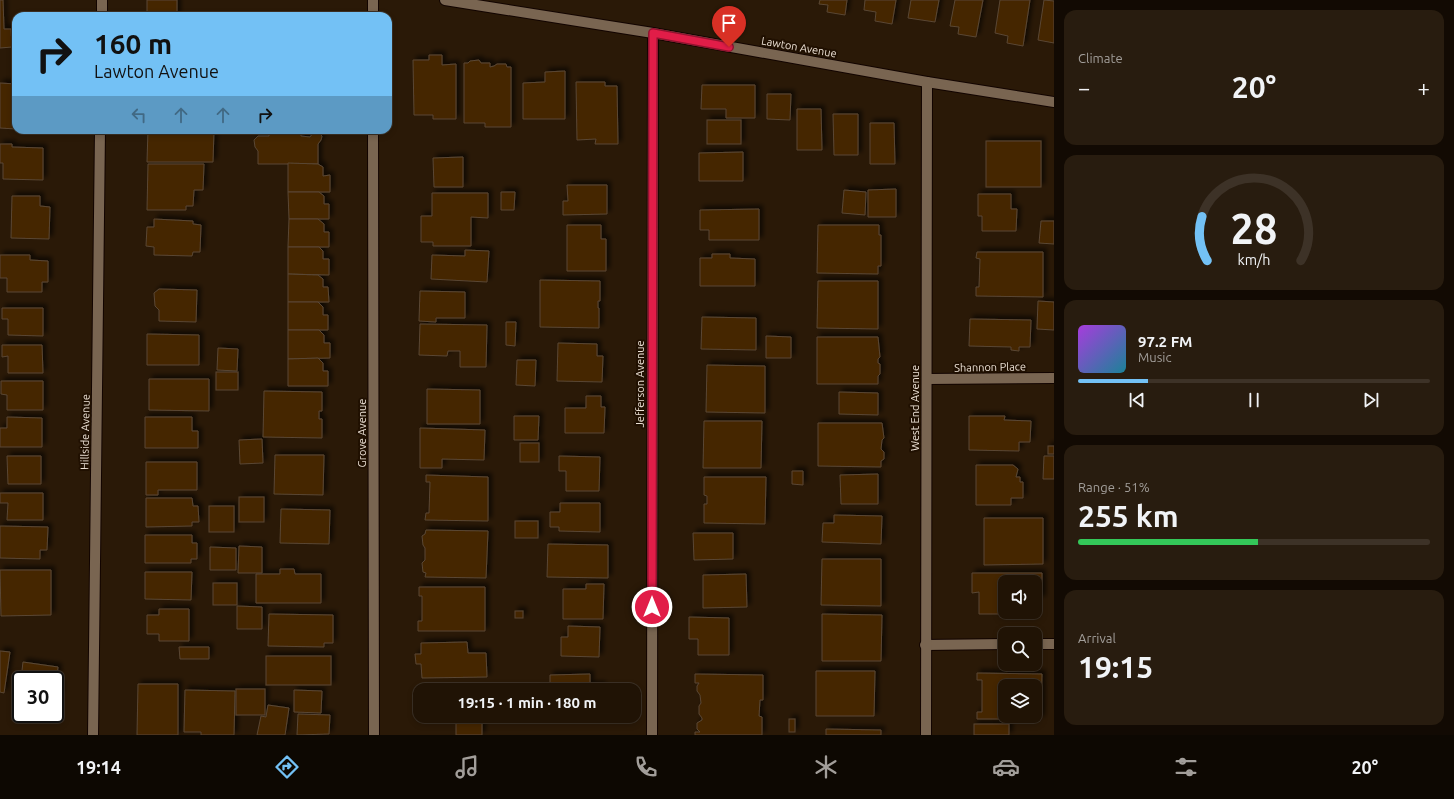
<!DOCTYPE html>
<html lang="en">
<head>
<meta charset="utf-8">
<style>
  body { margin:0; font-family:Ubuntu,sans-serif; background:#281c0f; color:#f1f3f6; height:100vh; display:flex; flex-direction:column; font-size:15px; white-space:nowrap }
  * { box-sizing:border-box; margin:0 }
  p { font-size:13px; color:#a29e9a }
  .icon { flex:none; width:22px; height:22px; fill:none; stroke:currentColor; stroke-width:2; stroke-linecap:round; stroke-linejoin:round }
  .map { position:relative; flex:1; overflow:hidden }
  .details { display:flex; flex-direction:column; gap:10px; padding:10px; background:#120a03; width:400px }
  .details>* { flex:none }
  .top-card { position:absolute; left:12px; top:12px; width:380px; height:122px; border-radius:12px; box-shadow:0 2px 6px #0003,0 0 0 1px #3d3227; background:#73c1f5; color:#111; overflow:hidden }
  .buttons { position:absolute; left:998px; top:575px; display:grid; gap:8px }
  .buttons a { display:grid; place-items:center; width:44px; height:44px; border-radius:8px; background:#201305; box-shadow:0 2px 6px #0003,0 0 0 1px #3d3227; font-size:20px }
  .speed { position:absolute; left:12px; top:671px; display:flex; gap:8px; font-size:20px; font-weight:700; text-align:center }
  .speed>* { display:grid; place-content:center; width:52px; height:52px; border-radius:50%; background:#201305; box-shadow:0 2px 6px #0003,0 0 0 1px #3d3227; line-height:1 }
  .speed .limit { border:2px solid #111; border-radius:6px; background:#fff; color:#111 }
  .pin { position:absolute; display:grid; place-items:center; width:34px; height:34px; color:#fff; margin:-41px -17px; border-radius:50% 50% 50% 0; rotate:-45deg; box-shadow:0 0 4px #0007 }
  .pin .icon { rotate:45deg }
  .me { position:absolute; width:44px; margin:-22px; rotate:0deg; stroke-linejoin:round; filter:drop-shadow(0 0 3px #0008) }
  .turn { display:flex; align-items:center; gap:14px; height:84px; padding:0 16px; font-size:18px }
  .turn .icon { width:52px; height:52px; stroke-width:2.5 }
  .turn b { display:block; font-size:28px; line-height:34px }
  .lanes { display:flex; align-items:center; height:38px; padding:0 16px; background:#0003; justify-content:center; gap:20px; direction:ltr }
  .lanes .off { opacity:.35 }
  .big { font-size:30px; font-weight:600; line-height:1.1 }
  .details .card { flex:1; display:flex; flex-direction:column; justify-content:center; gap:6px; min-width:0; padding:0 14px; border-radius:12px; background:#281c0f }
  .details .dial { align-items:center; gap:0 }
  .dial svg { height:104px; overflow:visible; fill:none; stroke:#3d3227; stroke-width:7; stroke-linecap:round; text-anchor:middle }
  .dial text { fill:#f1f3f6; stroke:none }
  .song { display:flex; align-items:center; gap:12px }
  .cover { width:48px; height:48px; border-radius:6px; background:linear-gradient(135deg,hsl(280 70% 55%),hsl(190 70% 35%)) }
  .played { height:4px; border-radius:2px; background:linear-gradient(90deg,#73c1f5 20%,#3d3227 20%) }
  .keys { display:flex; justify-content:space-around; direction:ltr }
  .heat { display:flex; justify-content:space-between; align-items:center; font-size:22px; direction:ltr }
  .charge { height:6px; border-radius:3px; background:linear-gradient(90deg,#34c759 51%,#3d3227 0) }
  .trip { position:absolute; left:413px; top:683px; width:228px; height:40px; border-radius:12px; background:#201305; box-shadow:0 2px 6px #0003,0 0 0 1px #3d3227; font-weight:600; line-height:40px; text-align:center }
  .tabs { display:flex; height:64px; justify-content:space-around; align-items:center; background:#0d0802; color:#a29e9a }
  .tabs .icon { width:28px; height:28px }
  .tabs .on { color:#73c1f5 }
  .tabs b { font-size:18px; color:#f1f3f6 }
  main { display:flex; flex:1; min-height:0 }
  .map>svg:first-child { display:block }
  .building { fill:#452600; stroke:#5a4734; fill-rule:evenodd; filter:url(#shadow) }
  .lines { fill:none; stroke-linecap:round; stroke-linejoin:round }
  .minor-casing { stroke:#120400; stroke-width:12 }
  .minor { stroke:#796551; stroke-width:10 }
  .route-casing { stroke:#92132f; stroke-width:10 }
  .route { stroke:#e11d48; stroke-width:7 }
  .labels { text-anchor:middle; dominant-baseline:central; stroke-width:4; stroke-linejoin:round; paint-order:stroke }
  .street-label { font-size:11px; fill:#ece1d5; stroke:#201001 }
</style>
</head>
<body>
<main>
<div class="map">
<svg width="1054" height="735" viewBox="0 0 1054 735">
  <defs>
    <filter id="shadow"><feDropShadow dx="3.5" dy="-3.5" stdDeviation="2" flood-color="#0009"/></filter>
  </defs>
  <rect width="100%" height="100%" fill="#2a1907"/>
  <g class="building">
    <polygon points="0,0 3,0 4,29 11,29 12,47 0,48"/>
    <rect x="147" y="0" width="30" height="16"/>
    <polygon points="820,0 847,0 845,15 827,12 828,5 819,4"/>
    <polygon points="865,0 896,0 892,24 875,21 876,12 864,10"/>
    <polygon points="911,0 939,0 935,22 908,18"/>
    <polygon points="955,0 983,0 976,37 958,34 959,27 950,26"/>
    <polygon points="1000,0 1030,0 1023,46 1007,43 1008,36 995,33"/>
    <polygon points="1044,0 1054,1 1054,43 1038,40"/>
    <polygon points="429,55 442,55 442,65 456,64 456,119 433,119 433,115 414,115 413,60 429,60"/>
    <polygon points="479,60 481,63 490,63 490,67 494,66 497,64 506,64 507,67 511,67 511,127 485,127 485,123 464,123 464,63 468,63 470,61"/>
    <polygon points="565,71 565,119 523,119 523,83 545,82 545,72"/>
    <polygon points="576,82 605,82 605,86 617,86 618,144 595,144 596,139 577,140"/>
    <polygon points="0,83 16,84 16,129 0,128"/>
    <polygon points="702,85 755,85 755,118 726,118 726,109 701,109"/>
    <polygon points="767,94 791,94 790,120 767,119"/>
    <polygon points="797,109 821,109 822,150 797,150"/>
    <polygon points="833,114 858,114 858,155 834,155"/>
    <rect x="707" y="120" width="34" height="24"/>
    <polygon points="870,123 894,123 895,164 870,164"/>
    <polygon points="148,130 214,130 213,162 147,162"/>
    <polygon points="269,133 301,133 301,136 310,137 313,133 319,133 322,136 321,140 318,144 318,164 258,164 258,151 255,147 254,140 258,136 269,136"/>
    <rect x="986" y="141" width="55" height="46"/>
    <polygon points="0,144 12,144 12,147 43,148 43,180 3,179 3,163 0,163"/>
    <polygon points="743,152 743,181 699,181 699,153"/>
    <polygon points="463,157 463,187 434,187 433,158"/>
    <polygon points="288,163 318,164 323,167 323,176 330,175 330,192 288,192"/>
    <polygon points="148,164 204,164 203,190 194,190 193,206 186,206 186,210 147,210"/>
    <polygon points="567,185 607,185 607,214 563,215 563,201 568,201"/>
    <polygon points="896,189 896,217 868,217 868,190"/>
    <polygon points="844,190 866,192 865,215 842,213"/>
    <polygon points="288,192 319,192 324,196 324,204 329,204 329,219 289,219"/>
    <polygon points="501,192 515,192 514,210 501,210"/>
    <polygon points="432,193 488,193 488,218 471,217 471,246 433,246 433,242 421,242 421,216 432,216"/>
    <polygon points="978,194 1011,194 1011,209 1017,209 1016,231 982,231 982,216 978,216"/>
    <polygon points="12,196 40,196 40,206 50,207 49,239 11,238"/>
    <polygon points="759,209 759,240 709,240 709,230 700,230 700,210"/>
    <polygon points="154,219 193,221 193,224 201,225 200,252 193,252 192,256 154,255 154,247 146,246 147,227 154,227"/>
    <polygon points="289,219 318,219 324,224 324,232 329,232 329,247 288,247"/>
    <polygon points="1041,221 1054,221 1054,244 1039,243"/>
    <polygon points="567,225 601,225 601,239 606,239 606,271 567,271"/>
    <polygon points="818,225 879,225 879,235 881,235 881,266 878,266 878,274 817,273"/>
    <polygon points="288,247 319,247 323,251 323,259 329,259 329,275 288,274"/>
    <polygon points="465,250 489,251 487,282 431,279 432,255 465,256"/>
    <polygon points="977,252 1043,252 1043,297 976,296 976,287 979,287 980,259 976,258"/>
    <polygon points="712,254 730,254 730,258 755,259 755,286 700,286 700,258 712,258"/>
    <polygon points="0,255 30,255 30,260 48,261 48,282 42,282 42,292 7,292 7,278 0,278"/>
    <polygon points="288,274 318,275 323,279 323,287 328,287 329,302 288,302"/>
    <polygon points="540,280 600,281 600,301 598,301 598,308 599,308 599,328 540,327"/>
    <polygon points="818,281 878,281 878,329 817,328"/>
    <polygon points="159,289 197,290 196,322 159,321 159,310 155,306 154,293"/>
    <polygon points="420,291 465,292 465,318 436,318 436,322 419,321"/>
    <polygon points="1038,301 1054,302 1054,330 1037,329"/>
    <polygon points="288,302 318,302 323,307 323,315 328,315 328,330 288,330"/>
    <polygon points="2,308 43,308 43,336 8,335 8,319 2,319"/>
    <polygon points="702,317 756,318 756,350 701,349"/>
    <polygon points="970,319 1031,320 1030,347 1019,347 1019,351 1011,350 1011,347 969,346"/>
    <polygon points="506,322 516,322 515,346 506,345"/>
    <polygon points="420,324 487,325 486,367 460,367 460,351 448,351 447,356 419,355"/>
    <polygon points="288,330 319,330 324,335 324,343 330,343 330,358 288,359"/>
    <polygon points="147,334 199,335 199,365 147,365"/>
    <polygon points="766,336 791,337 791,358 766,358"/>
    <polygon points="817,337 878,337 880,357 878,359 878,363 880,364 880,374 878,376 878,384 817,384"/>
    <polygon points="558,343 597,344 597,356 603,356 602,382 557,381"/>
    <polygon points="2,345 42,345 43,373 8,373 8,356 2,357"/>
    <polygon points="218,348 238,349 237,371 217,370"/>
    <polygon points="318,358 323,363 323,371 328,371 328,386 288,386 288,359"/>
    <polygon points="517,360 536,360 535,386 516,385"/>
    <polygon points="707,365 765,366 765,413 706,412"/>
    <rect x="216" y="372" width="22" height="18"/>
    <polygon points="149,379 209,379 209,411 149,410"/>
    <polygon points="1,381 43,381 43,410 7,410 7,395 1,394"/>
    <polygon points="427,389 480,390 480,424 427,424"/>
    <polygon points="264,391 322,392 322,411 319,411 319,419 322,419 322,438 263,437"/>
    <polygon points="839,392 878,393 878,415 839,414"/>
    <polygon points="586,396 601,396 601,407 605,407 604,433 565,433 565,408 586,408"/>
    <polygon points="514,416 539,416 538,440 514,440"/>
    <polygon points="969,416 1005,416 1004,420 1031,421 1030,442 1019,442 1019,451 969,450"/>
    <polygon points="7,417 42,418 42,447 0,447 0,428 7,428"/>
    <polygon points="145,417 192,417 192,431 198,431 198,448 145,448"/>
    <polygon points="704,421 762,421 761,468 703,468"/>
    <polygon points="818,423 882,423 884,438 882,440 881,449 884,452 884,459 881,461 881,467 818,466"/>
    <polygon points="420,428 485,430 484,460 442,459 442,468 420,468"/>
    <polygon points="262,439 263,463 240,464 239,440"/>
    <rect x="520" y="443" width="19" height="19"/>
    <rect x="1048" y="446" width="6" height="8"/>
    <polygon points="275,455 324,455 323,495 274,494"/>
    <polygon points="7,456 41,456 41,484 8,484"/>
    <polygon points="559,456 600,457 599,491 566,491 566,471 559,471"/>
    <polygon points="1044,456 1054,456 1054,479 1043,479"/>
    <polygon points="146,462 197,462 197,490 158,490 158,495 146,495"/>
    <polygon points="976,465 1013,465 1018,469 1016,477 1020,477 1020,482 1023,482 1023,498 1011,498 1011,505 976,505"/>
    <polygon points="792,471 803,471 803,485 792,484"/>
    <polygon points="878,474 878,504 841,504 840,475"/>
    <polygon points="426,475 488,477 488,521 425,520 426,513 429,513 430,482 426,482"/>
    <polygon points="704,477 766,477 765,524 704,523 704,504 707,504 707,496 704,495"/>
    <polygon points="0,493 43,493 43,520 7,520 8,503 0,503"/>
    <rect x="239" y="497" width="25" height="25"/>
    <polygon points="146,498 192,498 193,506 198,506 199,522 192,522 192,526 146,527"/>
    <polygon points="560,503 600,503 600,532 559,531 559,527 550,527 550,512 560,512"/>
    <rect x="209" y="506" width="25" height="26"/>
    <polygon points="281,509 330,510 329,544 280,543"/>
    <polygon points="834,515 882,516 881,544 822,542 823,523 834,523"/>
    <polygon points="984,518 1043,518 1043,564 984,565"/>
    <rect x="515" y="521" width="23" height="17"/>
    <polygon points="0,526 48,527 47,550 40,550 40,559 0,558"/>
    <polygon points="426,530 488,531 486,578 425,577 426,573 423,572 422,563 425,560 425,548 423,545 422,536 425,534"/>
    <polygon points="693,533 733,533 733,559 694,560"/>
    <polygon points="145,535 192,535 192,543 197,543 197,559 191,559 191,563 145,563"/>
    <polygon points="548,544 608,545 608,578 547,577"/>
    <polygon points="239,546 262,547 262,573 238,573"/>
    <polygon points="210,547 236,548 236,570 210,570"/>
    <polygon points="822,559 881,559 881,606 821,605"/>
    <polygon points="280,569 294,569 295,574 321,574 321,603 256,603 256,574 280,574"/>
    <polygon points="0,570 51,570 51,615 1,616"/>
    <polygon points="145,572 192,572 191,600 145,599"/>
    <polygon points="972,573 1042,573 1042,599 1035,599 1035,582 1005,582 1005,612 1030,612 1030,614 979,614 979,592 972,593"/>
    <polygon points="746,574 747,607 703,608 703,575"/>
    <rect x="213" y="583" width="24" height="22"/>
    <polygon points="586,584 604,584 603,619 563,619 563,589 586,589"/>
    <polygon points="419,587 485,587 485,631 418,631 418,621 422,621 422,596 419,596"/>
    <polygon points="237,606 262,607 262,629 237,629"/>
    <polygon points="159,609 189,609 189,641 159,641 159,634 147,634 147,615 159,615"/>
    <rect x="515" y="611" width="8" height="7"/>
    <polygon points="269,614 333,615 333,643 324,643 324,647 268,646"/>
    <polygon points="822,614 882,615 881,661 822,661"/>
    <polygon points="689,617 729,618 729,655 698,655 698,639 689,639"/>
    <polygon points="568,626 600,627 599,657 561,656 561,637 568,637"/>
    <polygon points="467,642 468,653 486,653 487,677 422,678 421,664 416,664 415,654 421,654 421,643"/>
    <polygon points="179,647 209,647 209,659 180,659"/>
    <polygon points="0,651 10,652 4,693 0,692"/>
    <rect x="266" y="656" width="65" height="29"/>
    <polygon points="23,662 58,667 56,684 60,685 59,696 55,696 55,680 21,680 21,714 17,713"/>
    <polygon points="816,671 875,671 874,716 816,716"/>
    <path d="M977 673 1042 674 1041 719H977V712H982V680H977ZM1005 686H1035V716H1005Z"/>
    <polygon points="590,674 590,685 602,685 602,690 550,690 550,675"/>
    <polygon points="695,674 763,675 763,700 760,700 759,716 762,717 762,735 695,735 695,732 700,732 697,729 697,723 702,720 702,718 699,714 699,706 701,703 700,695 697,691 697,686 699,683 695,683"/>
    <polygon points="138,684 178,684 178,735 137,735"/>
    <rect x="236" y="689" width="29" height="26"/>
    <polygon points="185,690 235,691 234,735 201,735 201,732 184,732"/>
    <polygon points="294,690 322,691 321,713 294,712"/>
    <polygon points="268,705 289,708 285,735 257,735 261,716 266,717"/>
    <polygon points="22,714 51,714 51,718"/>
    <polygon points="298,714 330,715 329,734 297,735"/>
    <rect x="789" y="719" width="6" height="13"/>
    <rect x="456" y="723" width="26" height="12"/>
    <rect x="974" y="724" width="35" height="11"/>
    <polygon points="826,729 881,730 881,735 826,735"/>
  </g>
  <g class="lines">
    <defs>
      <g id="minor">
        <polyline points="373,0 373,16"/>
        <polyline points="445,0 653,33 927,82 1054,102"/>
        <polyline points="102,16 102,0"/>
        <polyline points="373,130 374,735"/>
        <polyline points="927,379 1054,378"/>
        <polyline points="1035,644 1054,644"/>
        <polyline points="925,645 1005,644"/>
        <polyline points="93,735 100,130"/>
        <polyline points="652,735 653,33"/>
        <polyline points="926,735 927,82"/>
      </g>
    </defs>
    <use href="#minor" class="minor-casing"/>
    <use href="#minor" class="minor"/>
  </g>
  <g class="lines">
    <defs>
      <polyline id="route" points="652,607 653,33 729,47"/>
    </defs>
    <use href="#route" class="route-casing"/>
    <use href="#route" class="route"/>
  </g>
  <g class="labels">
    <g class="street-label">
      <text transform="translate(799 47) rotate(10)">Lawton Avenue</text>
      <text transform="translate(990 367) rotate(-1)">Shannon Place</text>
      <text transform="translate(640 384) rotate(-90)">Jefferson Avenue</text>
      <text transform="translate(915 408) rotate(-90)">West End Avenue</text>
      <text transform="translate(85 432) rotate(-89)">Hillside Avenue</text>
      <text transform="translate(362 433) rotate(-90)">Grove Avenue</text>
    </g>
  </g>
</svg>
<div class="buttons">
<a><svg class="icon" aria-label="sound" viewBox="0 0 24 24"><path d="M4 9h4l5-4v14l-5-4H4zM17 9q2 3 0 6"/></svg></a>
<a><svg class="icon" aria-label="search" viewBox="0 0 24 24"><circle cx="10" cy="10" r="6"/><path d="M15 15l6 6"/></svg></a>
<a><svg class="icon" aria-label="layers" viewBox="0 0 24 24"><path d="M12 4l9 5-9 5-9-5zM3 14l9 5 9-5"/></svg></a>
</div>
<div class="speed"><div class="limit">30</div></div>
<div class="pin" style="left:729px;top:47px;background:#d93025"><svg class="icon" aria-label="arrive" viewBox="0 0 24 24"><path d="M6 21V4h12l-3 4 3 4H6"/></svg></div>
<svg class="me" style="left:652px;top:607px" viewBox="-20 -20 40 40"><circle r="17" fill="#e11d48" stroke="#fff" stroke-width="3"/><path d="M0-11L8 9 0 5-8 9z" fill="#fff"/></svg>
<div class="trip">19:15 · 1 min · 180 m</div>
<div class="top-card">
<div class="turn"><svg class="icon" aria-label="right" viewBox="0 0 24 24"><path d="M7 20v-9h11M14 6l5 5-5 5"/></svg><div><b>160 m</b>Lawton Avenue</div></div>
<div class="lanes"><svg class="icon off" aria-label="left" viewBox="0 0 24 24"><path d="M17 20v-9H6M10 6l-5 5 5 5"/></svg><svg class="icon off" aria-label="ahead" viewBox="0 0 24 24"><path d="M12 20V5M6 11l6-6 6 6"/></svg><svg class="icon off" aria-label="ahead" viewBox="0 0 24 24"><path d="M12 20V5M6 11l6-6 6 6"/></svg><svg class="icon" aria-label="right" viewBox="0 0 24 24"><path d="M7 20v-9h11M14 6l5 5-5 5"/></svg></div>
</div>
</div>
<section class="details">
<div class="card"><p>Climate</p>
<div class="heat"><a>−</a><b class="big">20°</b><a>+</a></div>
</div>
<div class="card dial"><svg viewBox="0 0 100 80">
<path d="M14 69A42 42 0 1 1 86 69"/>
<path d="M14 69A42 42 0 0 1 10 35" stroke="#73c1f5"/>
<text x="50" y="56" font-size="32" font-weight="700">28</text>
<text x="50" y="72" font-size="11">km/h</text>
</svg></div>
<div class="card">
<div class="song"><i class="cover"></i><div><b>97.2 FM</b><p>Music</p></div></div>
<div class="played"></div>
<div class="keys"><svg class="icon" aria-label="previous" viewBox="0 0 24 24"><path d="M18 5L8 12l10 7zM5 5v14"/></svg><svg class="icon" aria-label="pause" viewBox="0 0 24 24"><path d="M8 5v14M16 5v14"/></svg><svg class="icon" aria-label="next" viewBox="0 0 24 24"><path d="M6 5l10 7-10 7zM19 5v14"/></svg></div>
</div>
<div class="card"><p>Range · 51%</p><b class="big">255 km</b><div class="charge"></div></div>
<div class="card"><p>Arrival</p><b class="big">19:15</b></div>
</section>
</main>
<nav class="tabs">
<b>19:14</b>
<svg class="icon on" aria-label="directions" viewBox="0 0 24 24"><path d="M12 3l9 9-9 9-9-9zM9 14v-3h6M13 9l2 2-2 2"/></svg>
<svg class="icon" aria-label="music" viewBox="0 0 24 24"><path d="M9 18V5l10-2v13"/><circle cx="6" cy="18" r="3"/><circle cx="16" cy="16" r="3"/></svg>
<svg class="icon" aria-label="phone" viewBox="0 0 24 24"><path d="M5 4h4l2 5-3 2q2 4 5 5l2-3 5 2v4C11 20 4 13 5 4z"/></svg>
<svg class="icon" aria-label="climate" viewBox="0 0 24 24"><path d="M12 3v18M4 7l16 10M4 17L20 7"/></svg>
<svg class="icon" aria-label="car" viewBox="0 0 24 24"><path d="M5 17H2v-5l4-1 3-4h7l3 4 3 1v5h-3M9 17h6M6 11h13"/><circle cx="7" cy="17" r="2"/><circle cx="17" cy="17" r="2"/></svg>
<svg class="icon" aria-label="filters" viewBox="0 0 24 24"><path d="M4 7h16M4 17h16"/><circle cx="9" cy="7" r="2"/><circle cx="15" cy="17" r="2"/></svg>
<b>20°</b>
</nav>
</body>
</html>
